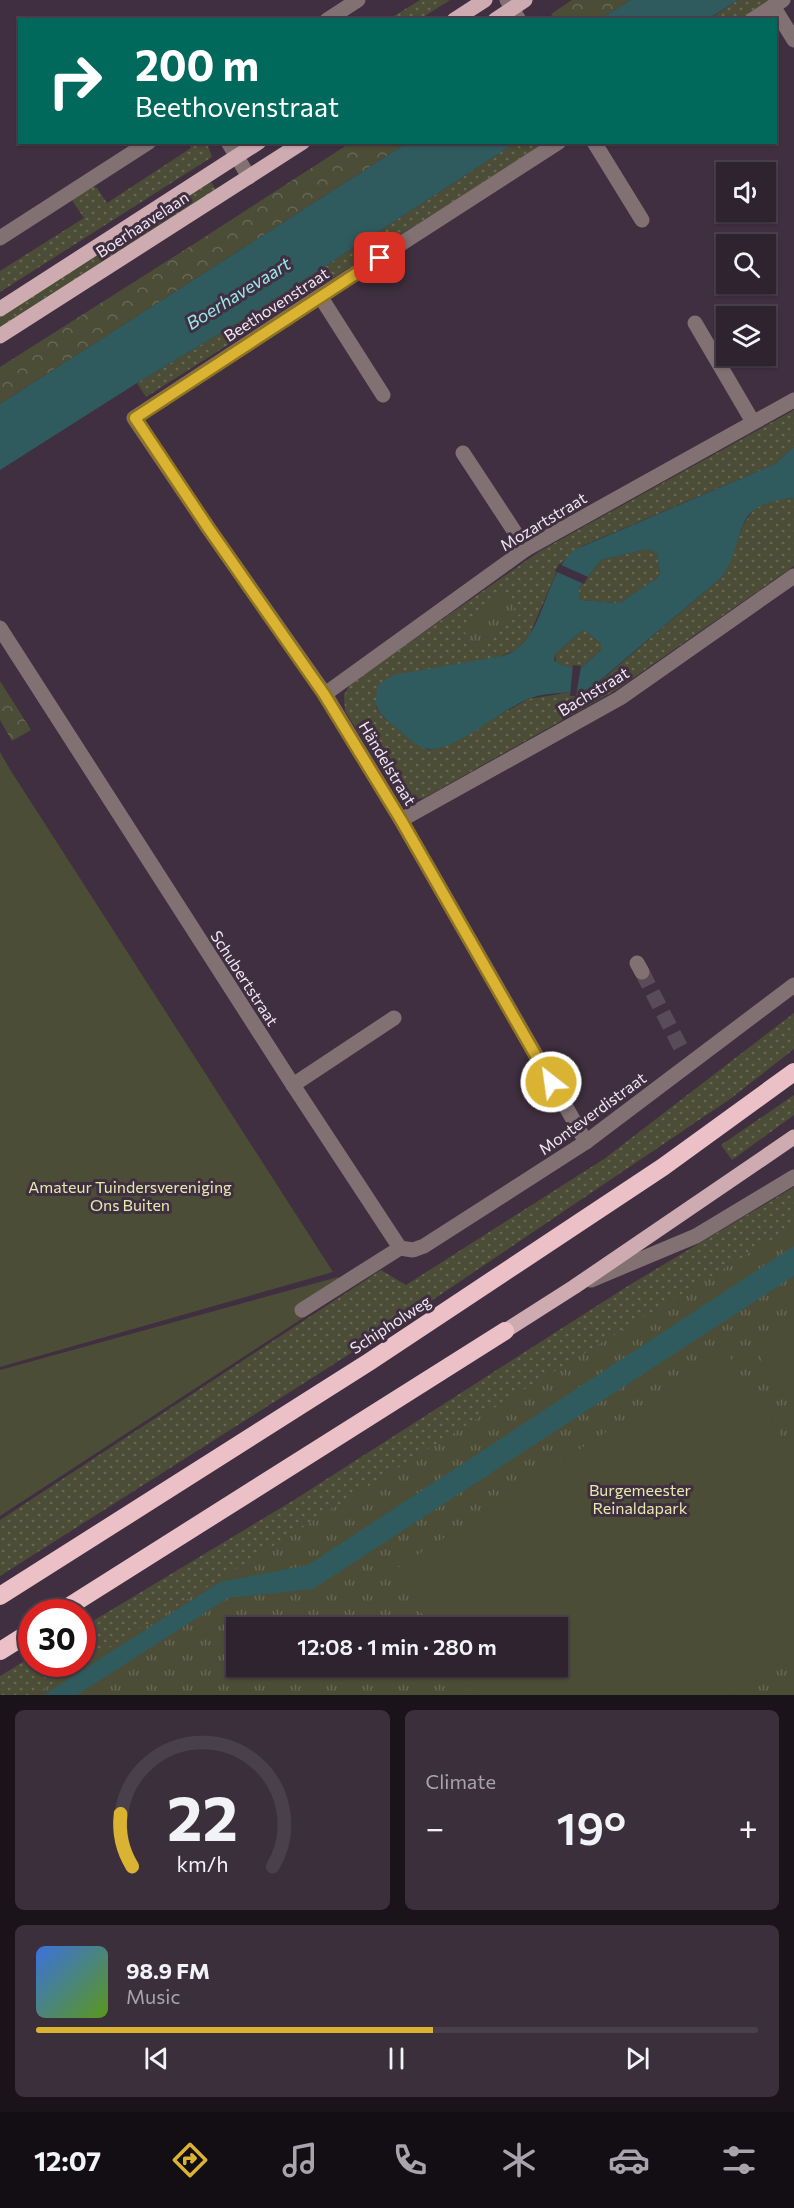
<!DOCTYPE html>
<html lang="en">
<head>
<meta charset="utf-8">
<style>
  body { margin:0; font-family:Commissioner,sans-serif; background:#3b2f3c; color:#f1f3f6; height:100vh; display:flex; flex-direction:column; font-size:22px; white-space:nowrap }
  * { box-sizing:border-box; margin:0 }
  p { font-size:20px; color:#a7a4ab }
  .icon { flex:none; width:33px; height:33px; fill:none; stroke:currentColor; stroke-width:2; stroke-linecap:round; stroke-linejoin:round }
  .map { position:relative; height:1695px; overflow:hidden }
  .details { display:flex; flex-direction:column; gap:15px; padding:15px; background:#1a131a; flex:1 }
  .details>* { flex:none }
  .guide { position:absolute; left:18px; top:18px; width:759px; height:126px; border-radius:0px; box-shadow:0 2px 4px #0004,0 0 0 2px #4a404c; background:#00695c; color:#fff; overflow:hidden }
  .fabs { position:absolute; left:716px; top:162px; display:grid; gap:12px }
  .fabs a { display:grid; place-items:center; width:60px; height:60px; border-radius:0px; background:#2f2330; box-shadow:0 2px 4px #0004,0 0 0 2px #4a404c; font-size:30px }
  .speed { position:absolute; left:18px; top:1599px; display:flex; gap:12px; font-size:30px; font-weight:700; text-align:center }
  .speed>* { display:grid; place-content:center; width:78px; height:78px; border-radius:50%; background:#2f2330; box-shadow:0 2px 4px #0004,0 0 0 2px #4a404c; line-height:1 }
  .speed .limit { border:9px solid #d22; background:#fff; color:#111 }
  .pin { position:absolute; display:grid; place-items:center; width:51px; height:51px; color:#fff; margin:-26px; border-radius:12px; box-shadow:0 3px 9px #0006 }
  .me { position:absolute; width:66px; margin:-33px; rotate:330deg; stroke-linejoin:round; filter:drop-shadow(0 0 4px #0008) }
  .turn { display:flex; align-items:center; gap:21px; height:126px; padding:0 18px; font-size:27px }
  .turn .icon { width:78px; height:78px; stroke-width:2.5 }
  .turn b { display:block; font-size:42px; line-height:51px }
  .big { font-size:45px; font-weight:600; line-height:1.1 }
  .details .widget { flex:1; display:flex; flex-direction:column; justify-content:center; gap:9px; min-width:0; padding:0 21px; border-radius:9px; background:#3b2f3c }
  .details .dial { align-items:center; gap:0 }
  .dial svg { height:156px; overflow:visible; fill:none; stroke:#4a404c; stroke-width:7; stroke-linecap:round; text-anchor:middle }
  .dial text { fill:#f1f3f6; stroke:none }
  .song { display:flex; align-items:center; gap:18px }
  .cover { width:72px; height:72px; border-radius:9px; background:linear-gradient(135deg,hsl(220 70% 55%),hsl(90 70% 35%)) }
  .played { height:6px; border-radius:3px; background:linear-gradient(90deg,#dab333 55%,#4a404c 55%) }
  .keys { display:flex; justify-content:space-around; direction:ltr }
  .heat { display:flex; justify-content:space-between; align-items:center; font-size:33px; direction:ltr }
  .details .tiles { flex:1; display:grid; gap:15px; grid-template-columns:1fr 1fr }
  .widget:last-child { grid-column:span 2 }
  .trip { position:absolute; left:226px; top:1617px; width:342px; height:60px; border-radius:0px; background:#2f2330; box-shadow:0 2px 4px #0004,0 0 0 2px #4a404c; font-weight:600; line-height:60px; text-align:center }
  .tab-bar { display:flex; height:96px; justify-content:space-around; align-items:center; background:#130e13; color:#a7a4ab }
  .tab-bar .icon { width:42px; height:42px }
  .tab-bar .on { color:#dab333 }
  .tab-bar b { font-size:27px; color:#f1f3f6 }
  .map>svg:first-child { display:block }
  .grass { fill:url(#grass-dots) }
  .forest { fill:url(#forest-crowns) }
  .park { fill:url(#park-tufts); fill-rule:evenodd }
  .garden { fill:#4c4d36 }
  .water { fill:#305b5e; fill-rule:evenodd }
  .pier { fill:#3f2f40 }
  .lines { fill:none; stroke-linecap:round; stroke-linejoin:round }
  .minor-tunnel { stroke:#5a4b5b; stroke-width:15; stroke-dasharray:15 8; stroke-linecap:butt }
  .minor { stroke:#827173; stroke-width:15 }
  .major { stroke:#cdabb0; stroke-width:15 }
  .highway { stroke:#ebc1c7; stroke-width:18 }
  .route-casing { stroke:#8e7421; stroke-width:15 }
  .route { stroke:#dab333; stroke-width:10 }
  .labels { text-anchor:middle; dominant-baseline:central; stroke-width:6; stroke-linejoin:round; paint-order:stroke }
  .street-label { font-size:16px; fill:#f1e7f3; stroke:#3f2f40 }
  .park-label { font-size:16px; fill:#e6eaad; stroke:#3f2f40 }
  .water-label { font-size:18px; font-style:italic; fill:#99e8ed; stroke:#3f2f40 }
</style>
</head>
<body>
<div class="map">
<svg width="794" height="1695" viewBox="0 0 794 1695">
  <defs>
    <pattern id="grass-dots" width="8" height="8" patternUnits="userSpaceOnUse" patternTransform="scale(1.5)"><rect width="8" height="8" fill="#4c4d36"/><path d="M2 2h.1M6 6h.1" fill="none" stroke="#666754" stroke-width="1.8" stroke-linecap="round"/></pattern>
    <pattern id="forest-crowns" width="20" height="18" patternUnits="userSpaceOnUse" patternTransform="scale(1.5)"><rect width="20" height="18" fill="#4c4d36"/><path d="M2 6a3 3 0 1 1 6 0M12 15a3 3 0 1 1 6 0" fill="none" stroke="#666754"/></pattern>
    <pattern id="park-tufts" width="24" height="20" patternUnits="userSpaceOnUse" patternTransform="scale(1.5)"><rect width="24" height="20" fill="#4c4d36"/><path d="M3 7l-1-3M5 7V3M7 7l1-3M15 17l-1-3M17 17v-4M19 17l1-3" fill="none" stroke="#666754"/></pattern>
  </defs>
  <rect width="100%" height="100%" fill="#3f2f40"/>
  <g class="grass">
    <polygon points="420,0 450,0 420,19 389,19"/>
    <polygon points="738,0 770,0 741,19 708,20"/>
    <polygon points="188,143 207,143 212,157 0,292 0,271 84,218 71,199 92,186 97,188 107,203 191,148"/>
    <polygon points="515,143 545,143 146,397 137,383 239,322"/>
    <polygon points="211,182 216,190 0,329 0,316"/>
    <path d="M794 410V447L775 464 582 546 560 564 529 636 516 650 376 707 383 717 416 744 429 750 448 745 528 699 591 689 722 577 726 570 743 525 754 509 773 500 794 498V566L616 690 424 798C412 801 404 799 395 791L345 711 344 695 350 684 540 551Z"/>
    <polygon points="648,549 657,554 660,573 657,578 623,601 616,603 581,600 579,598 579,588 601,560"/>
    <polygon points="582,631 586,631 601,644 601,650 579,670 556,663 555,654"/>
    <polygon points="794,1013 794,1049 730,1099 397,1324 0,1576 0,1520 381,1270 406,1285 604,1159"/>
    <polygon points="794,1095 794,1115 732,1160 721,1145"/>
    <polygon points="794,1187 794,1246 44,1695 0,1695 0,1676 31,1657 32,1664 82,1664 83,1627 294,1500 631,1284"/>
  </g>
  <g class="forest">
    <polygon points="572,0 631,0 600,19 555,19 551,14"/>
    <polygon points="350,143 407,143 0,404 0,367 197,242"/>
    <polygon points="0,681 31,730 12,741 0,720"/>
  </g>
  <g class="park">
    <polygon points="503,593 520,614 478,648 461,628"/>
    <path d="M794 1226V1695H34L505 1401ZM237 1628H558V1666H237Z"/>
  </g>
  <g class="garden">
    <polygon points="0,752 11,771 333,1272 0,1367"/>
    <polygon points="338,1277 346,1290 0,1516 0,1370"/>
    <polygon points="794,1320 794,1409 754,1347"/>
    <polygon points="727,1353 794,1456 794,1655 733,1695 475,1695 456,1667 558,1666 558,1628 431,1627 393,1571"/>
  </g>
  <g class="water">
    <polygon points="631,0 738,0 708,19 600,19"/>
    <polygon points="407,143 515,143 239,322 137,383 0,470 0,404"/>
    <path d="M794 447V498C727 505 750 534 722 577L591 688C571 695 550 691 531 698 506 706 453 753 429 749 416 748 404 734 395 727 377 712 372 707 379 684L393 675 502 656C545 645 542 577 574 550L775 464ZM648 549 657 554 660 573 657 578 623 601 616 603 581 600 579 598V588L601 560ZM582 631H586L601 644V650L579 670 557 663 554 660 555 654Z"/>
    <polygon points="794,1246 794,1276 313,1589 228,1598 77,1695 44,1695 220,1582 308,1565"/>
  </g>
  <g class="pier">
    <polygon points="559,564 588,577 584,584 555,571"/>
    <polygon points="573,665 581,666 576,696 570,696"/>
  </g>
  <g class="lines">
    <polyline class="minor-tunnel" points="642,972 682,1050"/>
    <g class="minor">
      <polyline points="507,0 519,20"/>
      <polyline points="773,6 794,40"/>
      <polyline points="327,20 358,0"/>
      <polyline points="752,20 783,0"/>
      <polyline points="228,142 249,177"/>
      <polyline points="559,142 320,296 134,418 209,529 325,694 401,820 586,1142"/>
      <polyline points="594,142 642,220"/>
      <polyline points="0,238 149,142"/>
      <polyline points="320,296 383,395"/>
      <polyline points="695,323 753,422"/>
      <polyline points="463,453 526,549"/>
      <polyline points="0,628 293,1085 400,1248 302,1310"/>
      <polyline points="325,694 526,549 794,400"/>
      <polyline points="401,820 620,698 794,576"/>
      <polyline points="637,963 642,972"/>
      <polyline points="293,1085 394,1018"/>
      <polyline points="400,1248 413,1250 424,1246 586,1142 794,985"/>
      <polyline points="591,1280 696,1236 794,1177"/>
    </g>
    <g class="major">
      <polyline points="454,20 485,0"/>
      <polyline points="495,20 525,0"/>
      <polyline points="0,309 259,142"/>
      <polyline points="0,336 303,142"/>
      <polyline points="505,1331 574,1287 794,1137"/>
    </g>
    <g class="highway">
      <polyline points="0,1596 369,1362 663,1167 794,1072"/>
      <polyline points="60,1612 505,1331"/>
      <polyline points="0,1651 32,1631"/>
    </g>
  </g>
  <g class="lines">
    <defs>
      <polyline id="route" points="380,258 135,418 209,529 324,694 401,820 551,1082"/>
    </defs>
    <use href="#route" class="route-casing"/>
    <use href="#route" class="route"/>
  </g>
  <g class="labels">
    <g class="street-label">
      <text transform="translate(142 224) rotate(-33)">Boerhaavelaan</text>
      <text transform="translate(276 304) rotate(-33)">Beethovenstraat</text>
      <text transform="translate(543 521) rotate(-31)">Mozartstraat</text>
      <text transform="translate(593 691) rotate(-31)">Bachstraat</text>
      <text transform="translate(388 763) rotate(59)">Händelstraat</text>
      <text transform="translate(245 978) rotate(57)">Schubertstraat</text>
      <text transform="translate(592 1113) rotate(-36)">Monteverdistraat</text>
      <text transform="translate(390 1324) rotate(-33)">Schipholweg</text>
    </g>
    <g class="park-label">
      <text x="130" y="1186">Amateur Tuindersvereniging<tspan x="130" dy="18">Ons Buiten</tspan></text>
      <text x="640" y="1489">Burgemeester<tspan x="640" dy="18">Reinaldapark</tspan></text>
    </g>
    <g class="water-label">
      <text transform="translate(238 293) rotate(-32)">Boerhavevaart</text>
    </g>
  </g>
</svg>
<div class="fabs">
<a><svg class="icon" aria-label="sound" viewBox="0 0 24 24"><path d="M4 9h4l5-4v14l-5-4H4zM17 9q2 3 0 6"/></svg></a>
<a><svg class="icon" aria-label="search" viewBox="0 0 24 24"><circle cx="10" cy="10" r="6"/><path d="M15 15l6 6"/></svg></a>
<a><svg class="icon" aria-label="layers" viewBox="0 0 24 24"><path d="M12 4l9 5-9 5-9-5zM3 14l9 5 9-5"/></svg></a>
</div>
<div class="speed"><div class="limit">30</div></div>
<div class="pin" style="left:380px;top:258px;background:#d93025"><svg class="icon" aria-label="arrive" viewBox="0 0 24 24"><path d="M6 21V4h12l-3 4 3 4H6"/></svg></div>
<svg class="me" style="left:551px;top:1082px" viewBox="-20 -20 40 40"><circle r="17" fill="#dab333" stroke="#fff" stroke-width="3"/><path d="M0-11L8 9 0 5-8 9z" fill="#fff"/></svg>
<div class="trip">12:08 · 1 min · 280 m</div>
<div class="guide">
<div class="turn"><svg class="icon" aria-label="right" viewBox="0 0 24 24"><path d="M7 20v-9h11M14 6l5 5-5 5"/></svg><div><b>200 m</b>Beethovenstraat</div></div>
</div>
</div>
<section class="details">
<div class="tiles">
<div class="widget dial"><svg viewBox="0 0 100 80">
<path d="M14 69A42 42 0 1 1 86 69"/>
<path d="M14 69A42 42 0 0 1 8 42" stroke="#dab333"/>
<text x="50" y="56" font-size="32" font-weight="700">22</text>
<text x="50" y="72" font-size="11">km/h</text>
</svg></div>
<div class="widget"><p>Climate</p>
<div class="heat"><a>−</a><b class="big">19°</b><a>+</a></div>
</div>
<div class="widget">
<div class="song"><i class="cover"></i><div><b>98.9 FM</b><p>Music</p></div></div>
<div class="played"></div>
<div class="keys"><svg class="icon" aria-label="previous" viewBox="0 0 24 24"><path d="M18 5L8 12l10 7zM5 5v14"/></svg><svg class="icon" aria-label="pause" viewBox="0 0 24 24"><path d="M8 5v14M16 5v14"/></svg><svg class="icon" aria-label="next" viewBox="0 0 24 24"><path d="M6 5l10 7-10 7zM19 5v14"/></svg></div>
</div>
</div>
</section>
<nav class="tab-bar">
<b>12:07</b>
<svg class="icon on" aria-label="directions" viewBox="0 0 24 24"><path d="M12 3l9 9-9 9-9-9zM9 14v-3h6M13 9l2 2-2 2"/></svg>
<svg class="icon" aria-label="music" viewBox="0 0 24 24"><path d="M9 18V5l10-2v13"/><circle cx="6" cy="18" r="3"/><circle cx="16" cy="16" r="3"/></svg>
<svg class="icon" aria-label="phone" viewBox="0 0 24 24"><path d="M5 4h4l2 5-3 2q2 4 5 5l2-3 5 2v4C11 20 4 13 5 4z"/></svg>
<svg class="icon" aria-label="climate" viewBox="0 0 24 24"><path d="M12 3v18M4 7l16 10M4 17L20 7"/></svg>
<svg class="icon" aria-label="car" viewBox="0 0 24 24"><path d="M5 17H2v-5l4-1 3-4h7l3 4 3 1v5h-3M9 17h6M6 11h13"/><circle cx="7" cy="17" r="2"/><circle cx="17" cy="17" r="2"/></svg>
<svg class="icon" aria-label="filters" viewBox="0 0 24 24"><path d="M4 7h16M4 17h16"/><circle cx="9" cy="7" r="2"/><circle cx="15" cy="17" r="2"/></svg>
</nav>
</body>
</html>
